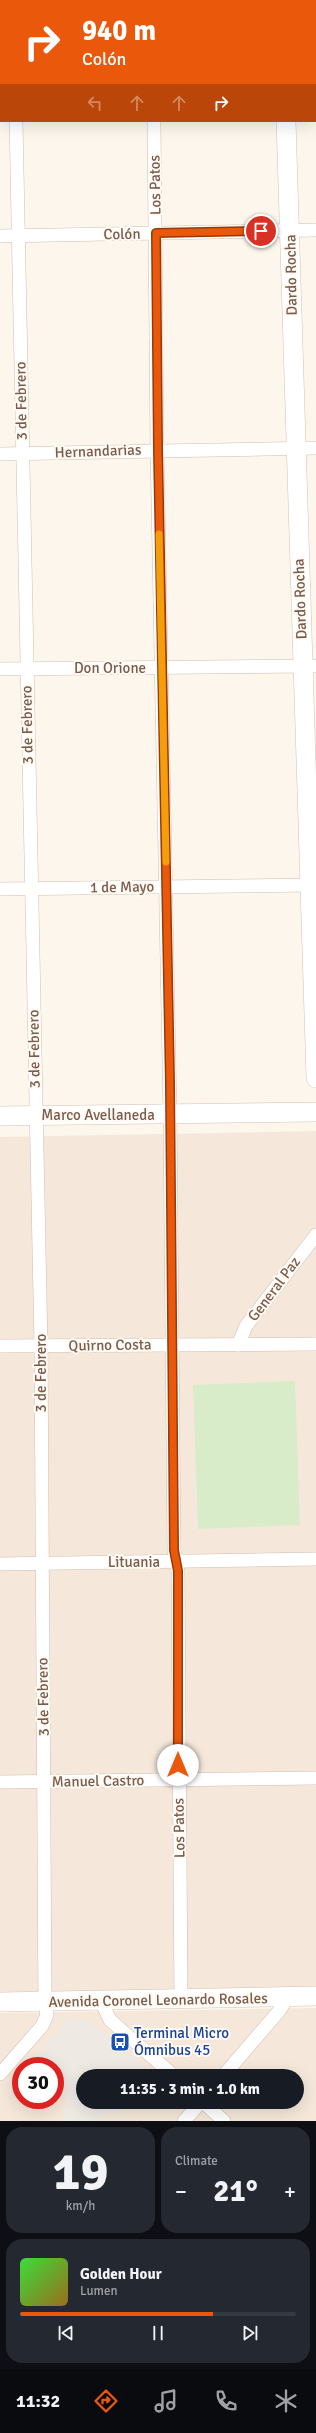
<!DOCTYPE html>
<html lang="en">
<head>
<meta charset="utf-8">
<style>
  body { margin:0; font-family:Signika,sans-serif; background:#242831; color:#f1f3f6; height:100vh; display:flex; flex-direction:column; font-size:15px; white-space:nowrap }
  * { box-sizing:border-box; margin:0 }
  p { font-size:13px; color:#9ea1a6 }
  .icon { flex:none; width:22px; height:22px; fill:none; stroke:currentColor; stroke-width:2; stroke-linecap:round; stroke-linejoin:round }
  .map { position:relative; height:2121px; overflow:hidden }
  .drawer { display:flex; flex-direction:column; gap:6px; padding:6px; background:#0d0f14; flex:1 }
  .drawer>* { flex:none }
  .banner { position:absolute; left:0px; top:0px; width:316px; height:122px; box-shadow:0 4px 16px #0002; background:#ea580c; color:#fff; overflow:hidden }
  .speed { position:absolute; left:12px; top:2057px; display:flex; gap:8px; font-size:20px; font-weight:700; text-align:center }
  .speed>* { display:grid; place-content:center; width:52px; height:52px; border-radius:50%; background:#171b24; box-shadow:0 4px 16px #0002; line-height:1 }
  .speed .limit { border:6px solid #d22; background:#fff; color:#111 }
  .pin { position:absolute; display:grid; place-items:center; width:34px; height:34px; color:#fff; margin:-17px; border:2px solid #fff; border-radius:50%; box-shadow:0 1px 4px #0007 }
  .me { position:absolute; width:44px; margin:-22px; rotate:0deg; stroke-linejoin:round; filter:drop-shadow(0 0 3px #0008) }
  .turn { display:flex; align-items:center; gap:14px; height:84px; padding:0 16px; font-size:18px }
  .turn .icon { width:52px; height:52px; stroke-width:2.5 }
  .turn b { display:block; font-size:28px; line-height:34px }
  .lanes { display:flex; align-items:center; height:38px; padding:0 16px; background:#0003; justify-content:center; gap:20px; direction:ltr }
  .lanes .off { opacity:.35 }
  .big { font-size:30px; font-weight:800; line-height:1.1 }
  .drawer .widget { flex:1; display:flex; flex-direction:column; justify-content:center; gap:6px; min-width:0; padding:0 14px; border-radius:16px; background:#242831 }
  .drawer .dial { align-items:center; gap:0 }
  .dial b { font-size:52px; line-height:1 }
  .song { display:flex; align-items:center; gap:12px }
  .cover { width:48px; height:48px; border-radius:6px; background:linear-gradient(135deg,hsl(120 70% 55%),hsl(40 70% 35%)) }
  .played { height:4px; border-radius:2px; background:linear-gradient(90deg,#ea580c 70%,#363941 70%) }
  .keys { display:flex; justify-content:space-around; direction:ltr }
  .heat { display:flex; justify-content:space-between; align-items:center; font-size:22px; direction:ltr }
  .drawer .tiles { flex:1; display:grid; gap:6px; grid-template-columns:1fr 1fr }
  .widget:last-child { grid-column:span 2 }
  .trip { position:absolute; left:76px; top:2069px; width:228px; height:40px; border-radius:20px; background:#171b24; box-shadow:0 4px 16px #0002; font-weight:800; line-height:40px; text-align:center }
  .tab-bar { display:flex; height:64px; justify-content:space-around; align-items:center; background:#090b0e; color:#9ea1a6 }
  .tab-bar .icon { width:28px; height:28px }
  .tab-bar .active { color:#ea580c }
  .tab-bar b { font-size:18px; color:#f1f3f6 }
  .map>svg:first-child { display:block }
  .residential { fill:#f5e8da; fill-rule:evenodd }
  .industrial { fill:#efe9e4 }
  .green { fill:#d8ecc9 }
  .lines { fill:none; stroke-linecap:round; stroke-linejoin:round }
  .street-casing { stroke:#d1beb0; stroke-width:14 }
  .secondary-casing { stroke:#d6c0b0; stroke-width:20 }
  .street { stroke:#fff; stroke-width:13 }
  .secondary { stroke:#fff; stroke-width:19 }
  .route-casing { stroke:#983908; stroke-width:10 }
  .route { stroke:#ea580c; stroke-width:7 }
  .slow { stroke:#f59e0b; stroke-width:7 }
  .labels { text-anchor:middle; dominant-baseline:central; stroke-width:4; stroke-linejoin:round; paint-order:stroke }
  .street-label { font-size:15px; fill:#7a5c4d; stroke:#fffaf3 }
  .transit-label { font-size:15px; fill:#164399; stroke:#fffaf3; text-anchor:start }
</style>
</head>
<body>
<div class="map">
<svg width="316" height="2121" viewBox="0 0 316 2121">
  <rect width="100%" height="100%" fill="#fdf6ec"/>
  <g class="residential">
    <polygon points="316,1131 316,1988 0,1992 0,1137"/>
    <path d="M316 2008V2121H0V2013ZM21 2066H55V2100H21ZM83 2076H297V2102H83Z"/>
  </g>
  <polygon class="industrial" points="67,2021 89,2021 149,2071 145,2076 83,2076 83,2102 123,2102 114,2113 104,2113 104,2121 64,2121 63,2110 70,2102 55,2090 55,2066 28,2066"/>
  <polygon class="green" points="295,1381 300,1525 198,1529 193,1385"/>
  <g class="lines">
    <defs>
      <g id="street">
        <polyline points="15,0 15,1"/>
        <polyline points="153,0 153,1"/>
        <polyline points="315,14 316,14"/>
        <polyline points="0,20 1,20"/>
        <polyline points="154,121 157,449 170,1114 174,1550 178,1571 181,2000"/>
        <polyline points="0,236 316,230"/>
        <polyline points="0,454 316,448"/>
        <polyline points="0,669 316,666"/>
        <polyline points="0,889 316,885"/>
        <polyline points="238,1345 246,1326 316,1235"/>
        <polyline points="0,1346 316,1344"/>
        <polyline points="0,1564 316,1559"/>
        <polyline points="0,1782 316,1778"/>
        <polyline points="101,2001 110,2020 174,2076"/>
        <polyline points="0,2074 42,2026 47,2015 45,2002 41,1346 16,121"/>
        <polyline points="223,2076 279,2011 288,1997"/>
        <polyline points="203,2102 224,2121"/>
        <polyline points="184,2121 201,2102"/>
      </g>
      <g id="secondary">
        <polyline points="281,0 281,1"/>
        <polyline points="286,121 316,1078"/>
        <polyline points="0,1116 316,1112"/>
        <polyline points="0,2002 316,1996"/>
      </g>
    </defs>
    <use href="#street" class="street-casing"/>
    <use href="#secondary" class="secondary-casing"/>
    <use href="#street" class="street"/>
    <use href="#secondary" class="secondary"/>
  </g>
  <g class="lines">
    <defs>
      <polyline id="route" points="178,1765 178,1571 174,1550 170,1084 158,449 156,233 261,231"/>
    </defs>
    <use href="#route" class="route-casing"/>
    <use href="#route" class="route"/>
    <polyline class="slow" points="159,534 166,862"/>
  </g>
  <defs>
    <symbol id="bus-square" viewBox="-11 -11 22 22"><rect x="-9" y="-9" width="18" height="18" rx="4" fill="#1a4fb4" stroke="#fffaf3"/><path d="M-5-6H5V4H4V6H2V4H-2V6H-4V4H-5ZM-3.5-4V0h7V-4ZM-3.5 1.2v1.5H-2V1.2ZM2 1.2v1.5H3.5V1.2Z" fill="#fff"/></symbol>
  </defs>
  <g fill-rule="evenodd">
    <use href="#bus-square" x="109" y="2031" width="22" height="22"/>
  </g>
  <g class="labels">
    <g class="street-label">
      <text transform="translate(155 185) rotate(-91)">Los Patos</text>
      <text transform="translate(122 234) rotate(-1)">Colón</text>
      <text transform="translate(291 275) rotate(-91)">Dardo Rocha</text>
      <text transform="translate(21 401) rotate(-91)">3 de Febrero</text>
      <text transform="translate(98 451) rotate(-2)">Hernandarias</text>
      <text transform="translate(300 599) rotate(-92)">Dardo Rocha</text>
      <text x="110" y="668">Don Orione</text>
      <text transform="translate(27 725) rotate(-91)">3 de Febrero</text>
      <text transform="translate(122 887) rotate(-1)">1 de Mayo</text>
      <text transform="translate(34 1049) rotate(-91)">3 de Febrero</text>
      <text x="98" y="1115">Marco Avellaneda</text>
      <text transform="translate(274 1289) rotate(-53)">General Paz</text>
      <text transform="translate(110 1345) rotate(-1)">Quirno Costa</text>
      <text transform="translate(41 1373) rotate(-90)">3 de Febrero</text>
      <text x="134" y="1562">Lituania</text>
      <text transform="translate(43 1697) rotate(-91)">3 de Febrero</text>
      <text transform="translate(98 1781) rotate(-1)">Manuel Castro</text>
      <text transform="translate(179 1828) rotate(-91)">Los Patos</text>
      <text transform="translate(158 2000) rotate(-1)">Avenida Coronel Leonardo Rosales</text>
    </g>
    <g class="transit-label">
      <text x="134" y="2033">Terminal Micro<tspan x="134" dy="17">Ómnibus 45</tspan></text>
    </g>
  </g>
</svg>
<div class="speed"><div class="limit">30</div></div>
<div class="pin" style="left:261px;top:231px;background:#d93025"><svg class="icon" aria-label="arrive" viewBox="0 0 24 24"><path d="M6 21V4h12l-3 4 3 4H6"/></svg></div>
<svg class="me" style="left:178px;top:1765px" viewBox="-20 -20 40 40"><circle r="19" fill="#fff"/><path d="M0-13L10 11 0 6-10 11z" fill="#ea580c"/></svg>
<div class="trip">11:35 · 3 min · 1.0 km</div>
<div class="banner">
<div class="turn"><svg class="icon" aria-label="right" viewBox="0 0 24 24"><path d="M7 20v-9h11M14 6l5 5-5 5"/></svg><div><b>940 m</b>Colón</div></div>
<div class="lanes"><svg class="icon off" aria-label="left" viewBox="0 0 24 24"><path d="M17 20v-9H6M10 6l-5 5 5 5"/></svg><svg class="icon off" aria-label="ahead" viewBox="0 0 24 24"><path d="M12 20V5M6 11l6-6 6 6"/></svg><svg class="icon off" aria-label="ahead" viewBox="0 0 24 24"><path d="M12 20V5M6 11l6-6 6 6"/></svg><svg class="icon" aria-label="right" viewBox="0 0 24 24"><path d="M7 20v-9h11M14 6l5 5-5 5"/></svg></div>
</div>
</div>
<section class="drawer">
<div class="tiles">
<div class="widget dial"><b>19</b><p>km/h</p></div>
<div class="widget"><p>Climate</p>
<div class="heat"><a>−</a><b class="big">21°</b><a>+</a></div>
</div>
<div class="widget">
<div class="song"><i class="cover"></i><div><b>Golden Hour</b><p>Lumen</p></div></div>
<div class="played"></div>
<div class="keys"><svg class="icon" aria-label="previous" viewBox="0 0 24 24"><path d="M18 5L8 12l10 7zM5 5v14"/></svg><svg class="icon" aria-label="pause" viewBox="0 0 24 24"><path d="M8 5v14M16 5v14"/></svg><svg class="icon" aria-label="next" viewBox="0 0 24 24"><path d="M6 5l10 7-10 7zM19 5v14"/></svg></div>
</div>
</div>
</section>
<nav class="tab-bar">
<b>11:32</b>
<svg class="icon active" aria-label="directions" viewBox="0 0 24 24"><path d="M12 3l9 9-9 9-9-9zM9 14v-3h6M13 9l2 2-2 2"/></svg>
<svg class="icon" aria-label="music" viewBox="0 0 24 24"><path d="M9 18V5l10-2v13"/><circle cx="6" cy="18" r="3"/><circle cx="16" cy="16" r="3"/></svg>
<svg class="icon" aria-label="phone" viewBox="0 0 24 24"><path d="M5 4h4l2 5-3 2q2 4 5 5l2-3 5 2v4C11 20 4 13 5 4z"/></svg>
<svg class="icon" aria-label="climate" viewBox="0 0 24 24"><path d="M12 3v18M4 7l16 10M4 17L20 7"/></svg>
</nav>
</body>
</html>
